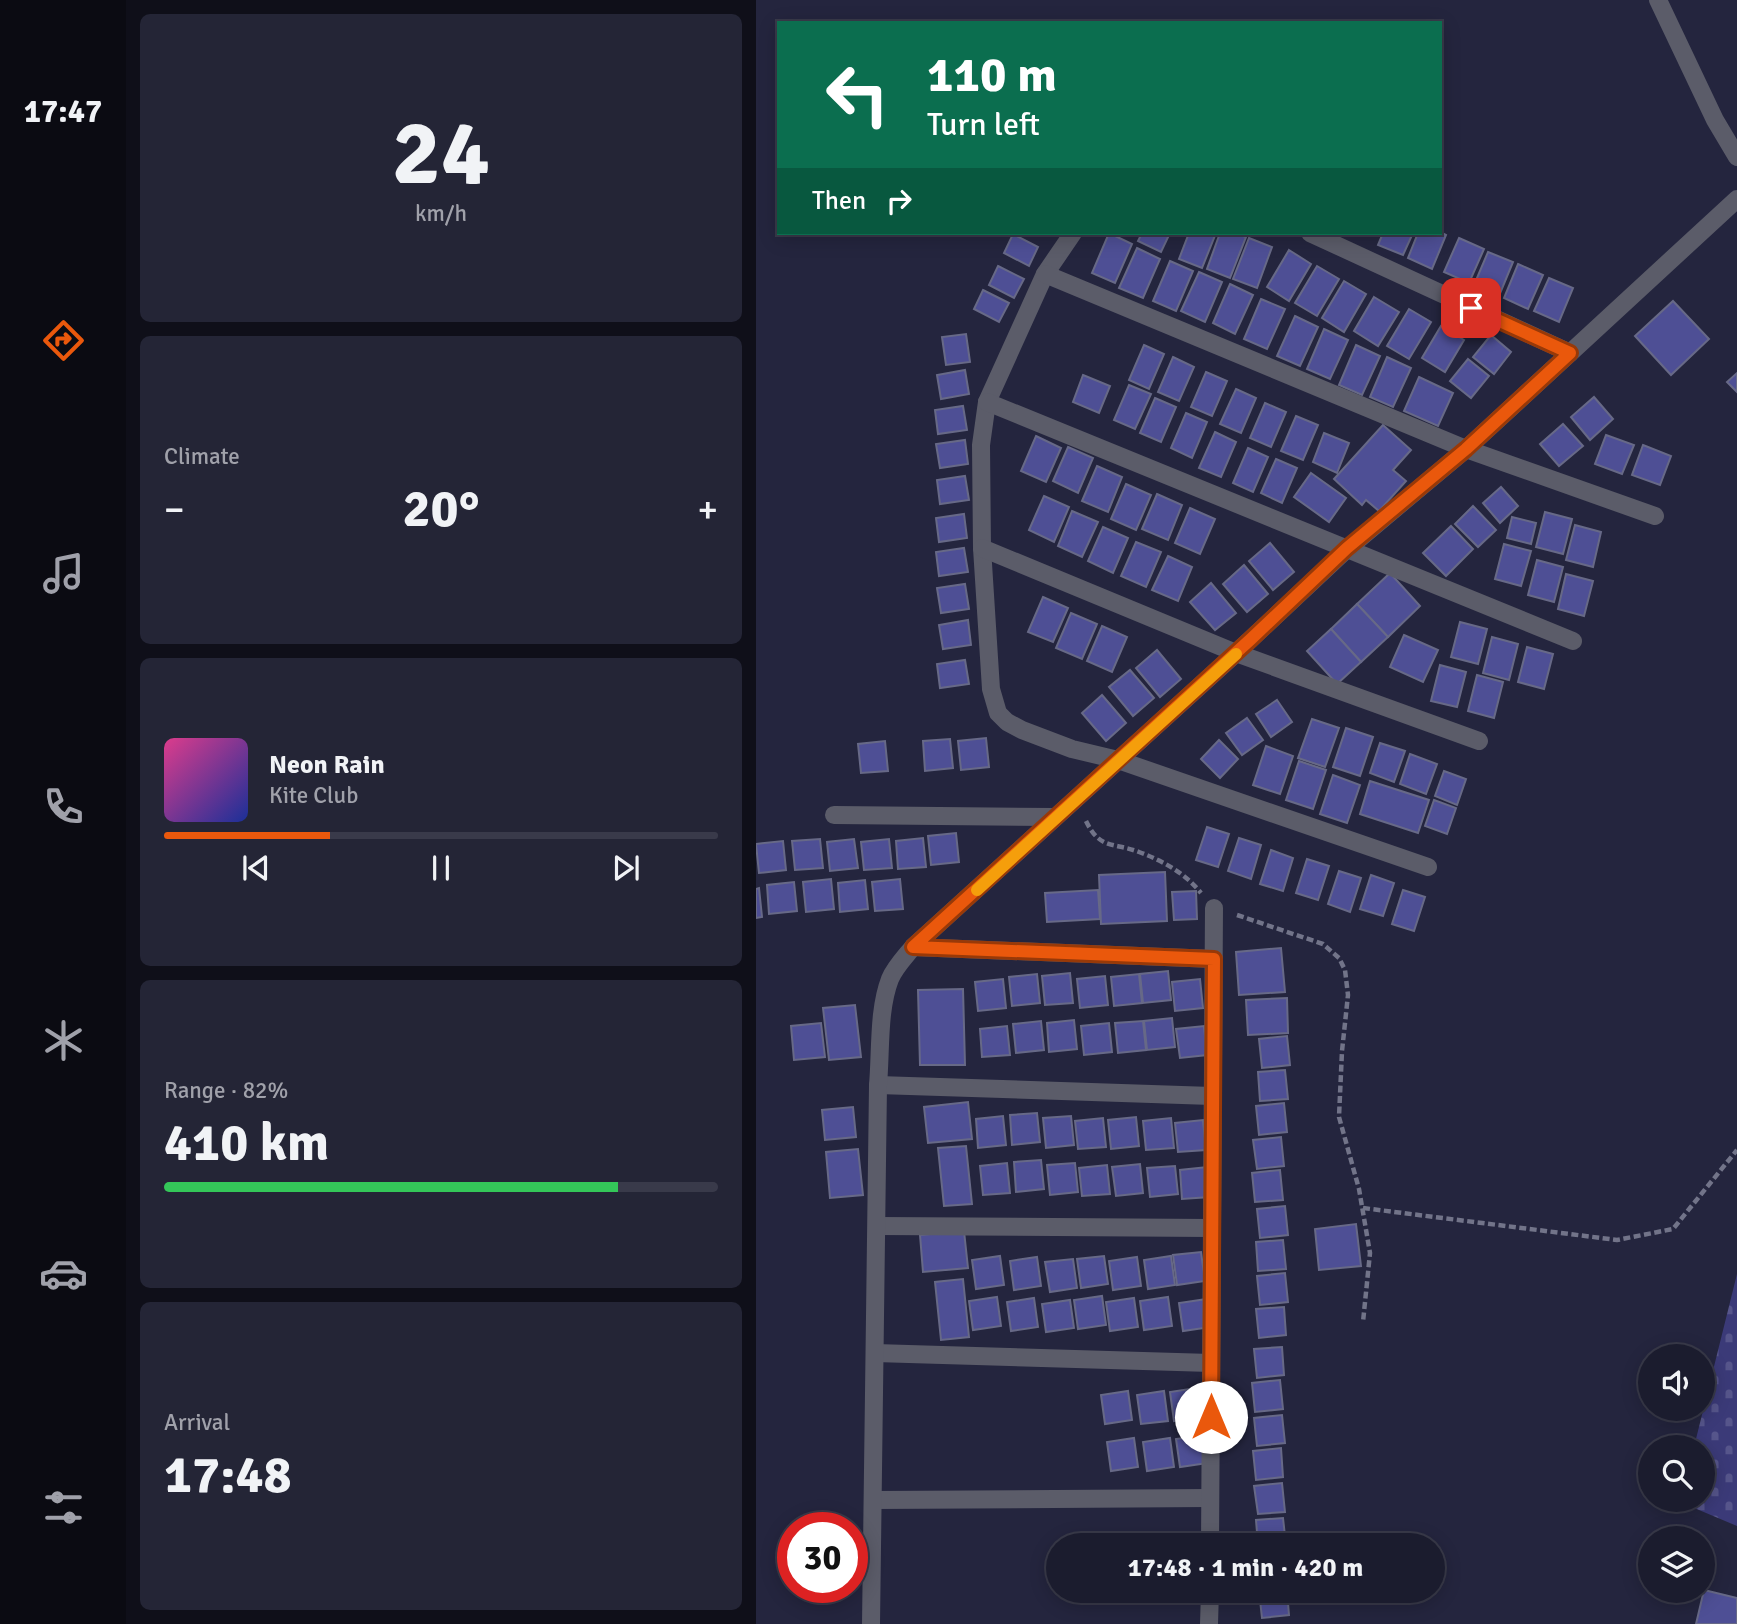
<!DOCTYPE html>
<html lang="en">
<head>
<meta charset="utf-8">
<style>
  body { margin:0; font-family:Signika,sans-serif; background:#242536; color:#f1f3f6; height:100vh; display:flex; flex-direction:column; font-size:26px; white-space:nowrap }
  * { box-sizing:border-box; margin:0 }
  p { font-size:23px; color:#a0a1aa }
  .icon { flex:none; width:38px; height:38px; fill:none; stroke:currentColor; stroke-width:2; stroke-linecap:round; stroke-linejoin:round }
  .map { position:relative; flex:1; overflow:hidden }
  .details { display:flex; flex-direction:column; gap:14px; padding:14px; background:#0f0f19; width:630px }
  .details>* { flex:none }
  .banner { position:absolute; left:21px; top:21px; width:665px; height:214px; border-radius:0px; box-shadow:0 4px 18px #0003,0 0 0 2px #393a4a; background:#0b6e4f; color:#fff; overflow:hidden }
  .buttons { position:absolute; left:882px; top:1344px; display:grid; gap:14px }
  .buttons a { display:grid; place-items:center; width:77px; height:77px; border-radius:50%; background:#1b1c2e; box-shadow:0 4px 18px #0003,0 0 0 2px #393a4a; font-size:35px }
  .speed { position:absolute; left:21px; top:1512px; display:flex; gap:14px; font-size:35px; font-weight:700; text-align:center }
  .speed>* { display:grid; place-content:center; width:91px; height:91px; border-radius:50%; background:#1b1c2e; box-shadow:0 4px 18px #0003,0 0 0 2px #393a4a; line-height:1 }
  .speed .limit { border:10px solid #d22; background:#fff; color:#111 }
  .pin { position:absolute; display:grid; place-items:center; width:60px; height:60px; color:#fff; margin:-30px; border-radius:14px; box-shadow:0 4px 10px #0006 }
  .me { position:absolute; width:77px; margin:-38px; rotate:0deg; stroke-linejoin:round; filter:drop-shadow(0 0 5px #0008) }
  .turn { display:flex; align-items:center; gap:24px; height:147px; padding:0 35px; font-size:32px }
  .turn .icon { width:91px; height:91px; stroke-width:2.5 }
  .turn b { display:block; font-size:49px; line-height:60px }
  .then { display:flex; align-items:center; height:66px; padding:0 35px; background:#0003; gap:14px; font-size:26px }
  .big { font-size:52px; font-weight:800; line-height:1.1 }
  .details .card { flex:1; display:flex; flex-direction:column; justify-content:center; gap:10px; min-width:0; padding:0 24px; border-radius:10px; background:#242536 }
  .details .dial { align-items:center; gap:0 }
  .dial b { font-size:91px; line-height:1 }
  .song { display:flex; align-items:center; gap:21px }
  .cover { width:84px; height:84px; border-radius:10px; background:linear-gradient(135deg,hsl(330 70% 55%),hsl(230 70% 35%)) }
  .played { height:7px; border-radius:4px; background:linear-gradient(90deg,#ea580c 30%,#393a4a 30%) }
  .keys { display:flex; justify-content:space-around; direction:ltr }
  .heat { display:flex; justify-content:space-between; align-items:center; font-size:38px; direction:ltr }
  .charge { height:10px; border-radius:5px; background:linear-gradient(90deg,#34c759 82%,#393a4a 0) }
  .trip { position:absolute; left:290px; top:1533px; width:399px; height:70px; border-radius:35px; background:#1b1c2e; box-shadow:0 4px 18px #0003,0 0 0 2px #393a4a; font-weight:800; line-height:70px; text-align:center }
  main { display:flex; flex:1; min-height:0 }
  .dock { display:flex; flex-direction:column; width:126px; justify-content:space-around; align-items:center; background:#0b0b12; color:#a0a1aa }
  .dock .icon { width:49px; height:49px }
  .dock .current { color:#ea580c }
  .dock b { font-size:32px; color:#f1f3f6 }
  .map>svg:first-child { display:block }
  .cemetery { fill:url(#cemetery-stones) }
  .building { fill:#4e4f95; stroke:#676987; stroke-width:2 }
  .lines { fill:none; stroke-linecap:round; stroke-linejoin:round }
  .path { stroke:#727489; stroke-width:4.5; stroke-dasharray:7 3.5; stroke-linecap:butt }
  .minor { stroke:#5b5c69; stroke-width:18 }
  .tertiary { stroke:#5b5c69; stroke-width:18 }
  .route-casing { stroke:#983908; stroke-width:18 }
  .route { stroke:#ea580c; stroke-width:12 }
  .slow { stroke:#f59e0b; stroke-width:12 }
</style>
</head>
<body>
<main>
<nav class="dock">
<b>17:47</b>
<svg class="icon current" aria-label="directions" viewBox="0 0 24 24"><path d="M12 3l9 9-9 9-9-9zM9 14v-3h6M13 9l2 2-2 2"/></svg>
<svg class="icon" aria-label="music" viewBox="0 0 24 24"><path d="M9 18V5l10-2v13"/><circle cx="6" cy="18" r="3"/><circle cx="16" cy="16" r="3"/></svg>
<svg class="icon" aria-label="phone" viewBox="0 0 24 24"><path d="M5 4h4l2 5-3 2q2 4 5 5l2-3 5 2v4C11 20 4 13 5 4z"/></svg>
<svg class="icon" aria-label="climate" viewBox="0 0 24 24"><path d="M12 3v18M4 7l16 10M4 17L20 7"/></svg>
<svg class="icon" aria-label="car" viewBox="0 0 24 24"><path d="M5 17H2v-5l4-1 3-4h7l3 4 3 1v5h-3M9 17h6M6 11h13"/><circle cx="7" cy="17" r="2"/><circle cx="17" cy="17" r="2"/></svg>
<svg class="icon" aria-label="filters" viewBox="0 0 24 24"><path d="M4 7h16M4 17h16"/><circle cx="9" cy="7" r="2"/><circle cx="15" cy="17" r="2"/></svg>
</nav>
<section class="details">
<div class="card dial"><b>24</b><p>km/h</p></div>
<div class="card"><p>Climate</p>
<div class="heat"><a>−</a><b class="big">20°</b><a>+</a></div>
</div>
<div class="card">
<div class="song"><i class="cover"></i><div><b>Neon Rain</b><p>Kite Club</p></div></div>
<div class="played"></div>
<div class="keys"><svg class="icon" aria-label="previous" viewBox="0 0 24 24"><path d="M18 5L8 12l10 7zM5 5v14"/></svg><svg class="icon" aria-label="pause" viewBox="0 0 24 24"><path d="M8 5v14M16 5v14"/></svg><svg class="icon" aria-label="next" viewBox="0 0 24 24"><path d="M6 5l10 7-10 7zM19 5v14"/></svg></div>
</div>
<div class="card"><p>Range · 82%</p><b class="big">410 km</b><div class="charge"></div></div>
<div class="card"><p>Arrival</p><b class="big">17:48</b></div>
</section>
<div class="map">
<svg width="981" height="1624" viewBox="0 0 981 1624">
  <defs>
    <pattern id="cemetery-stones" width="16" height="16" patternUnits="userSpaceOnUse" patternTransform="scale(1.75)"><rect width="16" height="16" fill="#3b3a78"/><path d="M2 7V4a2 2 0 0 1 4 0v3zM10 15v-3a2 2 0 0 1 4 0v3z" fill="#56558b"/></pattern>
  </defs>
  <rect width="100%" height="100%" fill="#24253e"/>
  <polygon class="cemetery" points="981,1274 981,1526 924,1502 925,1500 947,1500 947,1447 938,1447"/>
  <g class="building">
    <polygon points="684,232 690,235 676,269 652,258 662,233"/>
    <polygon points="353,233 376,244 359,283 336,273"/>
    <polygon points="386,233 414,233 405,252 382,241"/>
    <polygon points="433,233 460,233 446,268 423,259"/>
    <polygon points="464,233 478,233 490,237 474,278 451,269"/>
    <polygon points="627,233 657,233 647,255 622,245"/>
    <polygon points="257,234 282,247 273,266 248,253"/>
    <polygon points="493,238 516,247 501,288 477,279"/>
    <polygon points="703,238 728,249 713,283 688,272"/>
    <polygon points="381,248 404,259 387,298 363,288"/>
    <polygon points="533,250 555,264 533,301 511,287"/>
    <polygon points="732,252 757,262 743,296 718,285"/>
    <polygon points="414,261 437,271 420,311 397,301"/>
    <polygon points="762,264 787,275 772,309 748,298"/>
    <polygon points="242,266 268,279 258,298 233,285"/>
    <polygon points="561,266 583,279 561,316 539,303"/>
    <polygon points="443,272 466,282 449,322 425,311"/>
    <polygon points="793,278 817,288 803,322 778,311"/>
    <polygon points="588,281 610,294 588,332 566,318"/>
    <polygon points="474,284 497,295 479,334 457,323"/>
    <polygon points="227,290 253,303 243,322 218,309"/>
    <polygon points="618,297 643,312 622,346 598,331"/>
    <polygon points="505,299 529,309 511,349 488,339"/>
    <polygon points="917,301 953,339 915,375 879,336"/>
    <polygon points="653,309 675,322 653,359 631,346"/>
    <polygon points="539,316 562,327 544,366 521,356"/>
    <polygon points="685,326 708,340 689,372 666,358"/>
    <polygon points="568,329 592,340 574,379 551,369"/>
    <polygon points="210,334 214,362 190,365 186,337"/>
    <polygon points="735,335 755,352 738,374 717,357"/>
    <polygon points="388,345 408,354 393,389 373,380"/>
    <polygon points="600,345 624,356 606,395 583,385"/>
    <polygon points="417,357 438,367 423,401 402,392"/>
    <polygon points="631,357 655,368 637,407 614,397"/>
    <polygon points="712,359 733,376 715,398 694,381"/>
    <polygon points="209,370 213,394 185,399 181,375"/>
    <polygon points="450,372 471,381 456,416 435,407"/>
    <polygon points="981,373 981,392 971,382"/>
    <polygon points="327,375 354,386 343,413 317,402"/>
    <polygon points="663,377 697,393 682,426 648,411"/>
    <polygon points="373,385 395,394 379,429 358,420"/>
    <polygon points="480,389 500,398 485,433 464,424"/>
    <polygon points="838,397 857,419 834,440 815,417"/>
    <polygon points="399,398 420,407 405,442 384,433"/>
    <polygon points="509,403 530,412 515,447 494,438"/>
    <polygon points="207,406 211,430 182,434 179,410"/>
    <polygon points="430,413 451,422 436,458 415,448"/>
    <polygon points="540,416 562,425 547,460 525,451"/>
    <polygon points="807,424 827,446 803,466 784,444"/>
    <polygon points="627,425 655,450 637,470 650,481 623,511 610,500 606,505 578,479"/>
    <polygon points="459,432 480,442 465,477 443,468"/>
    <polygon points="568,433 593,443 581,473 557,462"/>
    <polygon points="850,435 878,445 866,474 839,464"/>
    <polygon points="280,436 305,448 290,482 265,471"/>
    <polygon points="209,440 212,464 184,468 180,444"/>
    <polygon points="887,445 915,456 904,485 876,475"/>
    <polygon points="312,447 337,458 322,493 297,481"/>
    <polygon points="492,448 512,457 497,492 477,483"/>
    <polygon points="520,459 541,468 526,503 505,493"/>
    <polygon points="341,466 366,477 352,512 326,501"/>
    <polygon points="555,473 590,498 573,522 538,497"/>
    <polygon points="209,476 213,500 184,504 181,480"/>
    <polygon points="370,484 395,495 380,530 355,519"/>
    <polygon points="745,487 762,506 744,523 727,503"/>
    <polygon points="401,494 426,505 412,540 386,529"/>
    <polygon points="288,496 313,507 298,542 273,530"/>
    <polygon points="717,506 740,530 722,547 699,524"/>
    <polygon points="434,508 459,519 444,554 419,543"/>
    <polygon points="316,511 342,522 326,557 302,546"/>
    <polygon points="789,512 816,519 807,554 780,547"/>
    <polygon points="208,514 211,538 183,542 180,518"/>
    <polygon points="756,517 780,523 775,544 751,538"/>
    <polygon points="819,525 845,532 837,567 810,560"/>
    <polygon points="695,526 717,549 690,576 667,553"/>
    <polygon points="347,527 372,538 357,573 332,561"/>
    <polygon points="380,542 405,552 390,587 365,576"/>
    <polygon points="514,543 538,572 517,590 493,561"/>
    <polygon points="748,544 775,551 765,586 739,579"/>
    <polygon points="208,548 212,572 183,576 180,552"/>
    <polygon points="412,556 436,567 422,601 396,590"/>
    <polygon points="781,560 807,567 798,602 772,595"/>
    <polygon points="488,565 512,594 491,612 467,584"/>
    <polygon points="634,573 664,606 632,637 601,604"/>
    <polygon points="810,574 837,581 828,616 802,609"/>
    <polygon points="455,583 480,613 459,630 434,602"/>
    <polygon points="209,584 213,609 185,613 181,588"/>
    <polygon points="287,597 312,608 297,642 272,632"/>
    <polygon points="601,604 632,637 605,662 575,629"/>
    <polygon points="315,613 341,624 326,659 300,648"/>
    <polygon points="212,620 215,645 187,649 183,625"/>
    <polygon points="704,622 731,629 722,664 695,657"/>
    <polygon points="346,626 371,637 356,672 331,661"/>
    <polygon points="575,629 605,662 581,684 551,651"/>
    <polygon points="648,635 682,650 667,682 634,667"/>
    <polygon points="736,637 762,644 753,680 727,673"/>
    <polygon points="771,647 797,654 788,689 762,682"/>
    <polygon points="401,650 425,679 404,697 380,668"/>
    <polygon points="209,660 213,684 184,688 181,664"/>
    <polygon points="684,665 710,672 701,707 675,701"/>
    <polygon points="374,670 398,698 377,716 353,687"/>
    <polygon points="721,675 747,682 738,718 712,711"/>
    <polygon points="346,695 370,723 350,741 326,713"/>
    <polygon points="521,700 536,722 515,737 500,714"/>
    <polygon points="491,718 507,740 486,755 470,733"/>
    <polygon points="556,719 583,728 569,767 542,758"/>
    <polygon points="590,728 617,737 604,776 577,767"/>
    <polygon points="230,738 233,767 205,770 202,741"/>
    <polygon points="194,739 197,768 169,771 167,741"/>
    <polygon points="463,740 482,759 464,778 445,759"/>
    <polygon points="129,741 132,771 105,773 102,744"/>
    <polygon points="624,743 649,751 638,782 614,773"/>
    <polygon points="510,746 537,756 524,794 497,785"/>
    <polygon points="654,754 681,764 670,794 644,784"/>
    <polygon points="543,761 570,770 557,809 530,800"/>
    <polygon points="688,771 710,779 701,805 679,796"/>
    <polygon points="577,775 604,785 591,823 564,814"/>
    <polygon points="614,781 673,800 662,833 604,814"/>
    <polygon points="678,800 700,808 691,834 669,826"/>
    <polygon points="451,827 473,834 462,867 440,860"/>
    <polygon points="200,833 203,862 175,865 172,836"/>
    <polygon points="167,838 170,867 142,869 140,841"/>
    <polygon points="483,838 505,845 495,879 472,871"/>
    <polygon points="64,839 67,868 39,870 36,841"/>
    <polygon points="98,839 102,868 74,871 71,842"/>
    <polygon points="133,839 136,868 108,870 105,842"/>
    <polygon points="27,841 30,870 3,873 0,844"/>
    <polygon points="515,850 537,858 527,891 504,884"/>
    <polygon points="551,859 573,866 562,900 540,893"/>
    <polygon points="583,871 605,878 594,912 572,904"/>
    <polygon points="409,872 411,921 345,924 343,875"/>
    <polygon points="615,875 638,883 627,916 604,909"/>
    <polygon points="75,879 78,909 50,912 47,882"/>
    <polygon points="144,879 147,909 119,911 116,882"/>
    <polygon points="109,880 112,909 84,912 82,883"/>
    <polygon points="38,882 41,911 13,914 11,885"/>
    <polygon points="3,888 6,917 0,918 0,889"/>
    <polygon points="342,890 344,919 291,922 289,893"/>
    <polygon points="647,890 669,897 658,931 636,924"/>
    <polygon points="440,891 441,919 418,920 416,892"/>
    <polygon points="525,948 529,992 483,995 480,952"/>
    <polygon points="412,971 415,1000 387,1003 384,974"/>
    <polygon points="314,973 317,1003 289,1005 286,976"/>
    <polygon points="281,974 284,1003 256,1006 253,977"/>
    <polygon points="383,974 386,1003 358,1006 355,977"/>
    <polygon points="349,976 352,1005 324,1008 321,979"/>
    <polygon points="247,979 250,1008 222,1011 219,982"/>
    <polygon points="444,979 447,1008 419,1011 416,982"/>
    <polygon points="207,989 209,1065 164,1065 162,990"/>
    <polygon points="531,998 532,1033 492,1035 490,1000"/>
    <polygon points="99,1005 105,1057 73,1060 67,1008"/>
    <polygon points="416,1018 419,1047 391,1050 388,1021"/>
    <polygon points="318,1020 321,1049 293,1052 291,1023"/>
    <polygon points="285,1021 288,1050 260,1053 257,1024"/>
    <polygon points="387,1021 390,1050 362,1053 359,1023"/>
    <polygon points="65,1023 69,1057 38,1060 35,1026"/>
    <polygon points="353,1023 356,1052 328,1055 325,1026"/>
    <polygon points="251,1026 254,1055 226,1057 224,1029"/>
    <polygon points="448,1026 451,1055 424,1058 420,1029"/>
    <polygon points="531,1036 534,1065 506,1068 503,1039"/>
    <polygon points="529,1070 532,1099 504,1101 502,1072"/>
    <polygon points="212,1102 216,1139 172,1143 168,1107"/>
    <polygon points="528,1103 531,1132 503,1135 500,1106"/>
    <polygon points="97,1107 100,1137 69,1140 66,1110"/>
    <polygon points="281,1113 284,1142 256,1145 254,1115"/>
    <polygon points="247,1116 250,1145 222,1148 220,1119"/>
    <polygon points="315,1116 318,1145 290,1148 287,1118"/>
    <polygon points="380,1117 383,1146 355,1149 352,1120"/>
    <polygon points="347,1118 350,1147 322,1149 319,1121"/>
    <polygon points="415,1118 418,1148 390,1150 387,1121"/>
    <polygon points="447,1120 450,1150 422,1152 419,1123"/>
    <polygon points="525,1137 528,1166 501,1169 497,1140"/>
    <polygon points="210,1146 216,1204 188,1206 182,1148"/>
    <polygon points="102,1149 107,1195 74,1198 70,1152"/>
    <polygon points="285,1160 288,1189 260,1192 258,1162"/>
    <polygon points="251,1163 254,1193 227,1195 224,1166"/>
    <polygon points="319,1163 322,1192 294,1195 291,1165"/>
    <polygon points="384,1164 387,1193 360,1196 356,1167"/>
    <polygon points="351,1165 354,1194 326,1196 323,1168"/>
    <polygon points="419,1166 422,1194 394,1197 391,1168"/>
    <polygon points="451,1167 454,1197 426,1199 424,1170"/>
    <polygon points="524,1170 527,1200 499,1202 496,1173"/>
    <polygon points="529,1206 532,1235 504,1238 501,1209"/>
    <polygon points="600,1224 605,1266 563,1270 559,1229"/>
    <polygon points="208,1231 212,1268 167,1272 164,1235"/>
    <polygon points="527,1240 530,1269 502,1271 500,1242"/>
    <polygon points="445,1252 449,1281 421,1285 417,1255"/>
    <polygon points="244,1256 248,1285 220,1289 216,1260"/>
    <polygon points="348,1256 352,1284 325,1288 321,1259"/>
    <polygon points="415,1256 419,1285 392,1289 388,1260"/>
    <polygon points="281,1257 285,1286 258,1290 254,1261"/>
    <polygon points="381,1257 385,1286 357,1290 353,1261"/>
    <polygon points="317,1259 321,1288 294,1292 289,1262"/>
    <polygon points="529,1273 532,1302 504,1305 501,1276"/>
    <polygon points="207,1279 213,1337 185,1340 179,1282"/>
    <polygon points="346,1296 350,1325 322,1329 318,1300"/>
    <polygon points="241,1297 245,1326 217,1330 213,1301"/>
    <polygon points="412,1297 416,1326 388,1330 384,1301"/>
    <polygon points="278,1298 282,1327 255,1331 251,1302"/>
    <polygon points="378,1298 382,1327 354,1331 350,1302"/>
    <polygon points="451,1299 455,1327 427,1331 423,1303"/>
    <polygon points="314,1300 318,1328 290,1332 286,1304"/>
    <polygon points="528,1307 530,1335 503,1338 500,1309"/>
    <polygon points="526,1347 528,1375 501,1378 498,1349"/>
    <polygon points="524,1380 527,1409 499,1412 496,1383"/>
    <polygon points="441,1388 445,1417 418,1421 414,1392"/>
    <polygon points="372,1391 376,1420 349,1424 345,1395"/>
    <polygon points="408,1391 412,1421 385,1424 381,1395"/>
    <polygon points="526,1415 529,1443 501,1446 498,1418"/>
    <polygon points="447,1435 452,1463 424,1467 420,1439"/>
    <polygon points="378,1438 382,1467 355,1471 351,1442"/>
    <polygon points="414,1438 418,1467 391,1471 387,1442"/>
    <polygon points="525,1448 527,1477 500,1480 497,1451"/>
    <polygon points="526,1483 529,1512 502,1514 498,1486"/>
    <polygon points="527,1518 530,1545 502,1545 500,1520"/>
    <polygon points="948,1590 981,1598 981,1624 940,1624"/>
    <polygon points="503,1591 531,1591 533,1615 506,1618"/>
  </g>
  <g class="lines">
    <g class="path">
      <path d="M330 821C344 850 357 842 383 852 407 861 429 873 445 893"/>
      <polyline points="481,915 567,944 583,958 589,970 592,995 586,1051 583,1117 603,1189 614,1253 607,1322"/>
      <polyline points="607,1208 861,1240 917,1229 981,1150"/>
    </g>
    <g class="minor">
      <polyline points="317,233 289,274 231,402 225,445 226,548 235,689 242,713 251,722 266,730 316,749 362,760 672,867"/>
      <polyline points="554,233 814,353"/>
      <polyline points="289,274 710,449 899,516"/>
      <polyline points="231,402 817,641"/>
      <polyline points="226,548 480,653 723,741"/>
      <polyline points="78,815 299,817"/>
      <polyline points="157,947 458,959"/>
      <polyline points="122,1085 456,1096"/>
      <polyline points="121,1226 455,1228"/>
      <polyline points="119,1353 455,1363"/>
      <polyline points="118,1500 454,1498"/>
      <polyline points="454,1545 458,908"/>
      <path d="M115 1624 122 1085C125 1051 122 1010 134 979 139 967 149 957 157 947L480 653 591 549 710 449 981 199"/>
      <polyline points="453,1624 454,1591"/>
    </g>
    <polyline class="tertiary" points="902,0 959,120 981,157"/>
  </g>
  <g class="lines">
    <defs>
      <polyline id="route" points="455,1417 458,959 157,947 495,639 591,548 710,449 814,353 715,308"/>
    </defs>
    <use href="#route" class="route-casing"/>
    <use href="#route" class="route"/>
    <polyline class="slow" points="221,890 480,654"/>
  </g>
</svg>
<div class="buttons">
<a><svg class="icon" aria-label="sound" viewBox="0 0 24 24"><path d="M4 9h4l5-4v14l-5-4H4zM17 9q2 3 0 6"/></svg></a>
<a><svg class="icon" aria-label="search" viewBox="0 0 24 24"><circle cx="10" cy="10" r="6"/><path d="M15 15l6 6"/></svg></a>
<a><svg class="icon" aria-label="layers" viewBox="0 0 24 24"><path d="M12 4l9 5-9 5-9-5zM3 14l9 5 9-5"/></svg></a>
</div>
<div class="speed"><div class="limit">30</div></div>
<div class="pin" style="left:715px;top:308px;background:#d93025"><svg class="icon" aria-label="arrive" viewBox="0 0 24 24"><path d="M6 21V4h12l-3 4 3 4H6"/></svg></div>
<svg class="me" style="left:455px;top:1417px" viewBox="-20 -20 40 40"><circle r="19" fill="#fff"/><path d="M0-13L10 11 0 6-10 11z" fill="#ea580c"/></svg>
<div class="trip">17:48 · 1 min · 420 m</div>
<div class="banner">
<div class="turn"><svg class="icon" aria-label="left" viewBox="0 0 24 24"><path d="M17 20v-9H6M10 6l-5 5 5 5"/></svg><div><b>110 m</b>Turn left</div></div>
<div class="then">Then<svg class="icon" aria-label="right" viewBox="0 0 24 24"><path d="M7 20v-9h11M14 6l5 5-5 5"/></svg></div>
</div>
</div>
</main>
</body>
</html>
